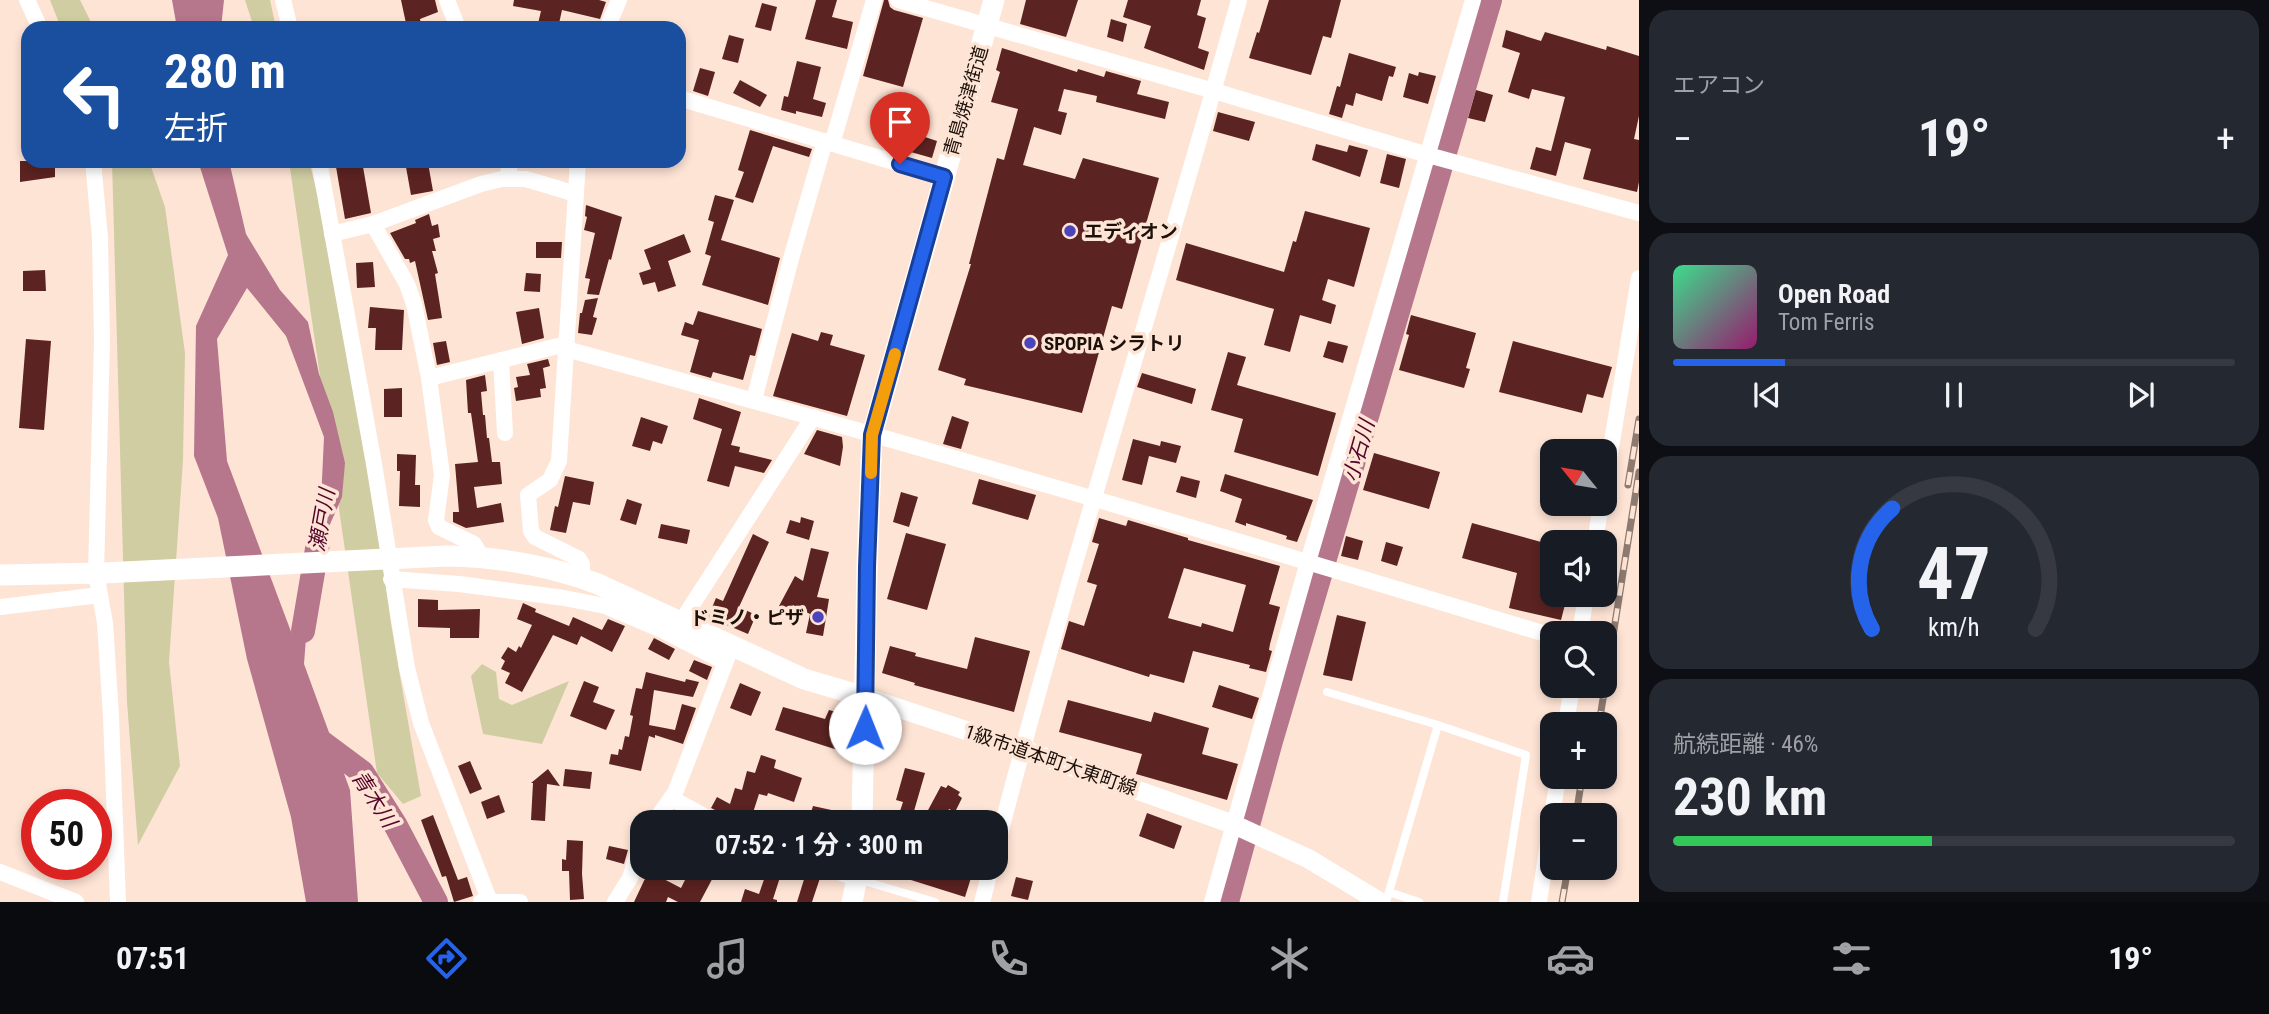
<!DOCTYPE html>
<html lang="ja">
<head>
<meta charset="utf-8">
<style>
  body { margin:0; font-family:"Roboto Condensed","Noto Sans JP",sans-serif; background:#242831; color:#f1f3f6; height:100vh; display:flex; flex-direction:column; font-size:26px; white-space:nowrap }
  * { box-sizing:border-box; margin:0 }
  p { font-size:23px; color:#9ea1a6 }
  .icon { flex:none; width:38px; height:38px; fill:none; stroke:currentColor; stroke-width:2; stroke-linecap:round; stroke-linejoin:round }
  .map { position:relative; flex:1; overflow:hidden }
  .sheet { display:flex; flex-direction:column; gap:10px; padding:10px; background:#0d0f14; width:630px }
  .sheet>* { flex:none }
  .top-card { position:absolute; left:21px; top:21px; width:665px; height:147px; border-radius:21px; box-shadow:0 4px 10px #0003; background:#1a4fa0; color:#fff; overflow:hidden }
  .needle { width:46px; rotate:300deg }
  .tools { position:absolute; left:1540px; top:439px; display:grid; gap:14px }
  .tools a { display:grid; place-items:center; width:77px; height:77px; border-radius:14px; background:#171b24; box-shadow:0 4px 10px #0003; font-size:35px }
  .speed { position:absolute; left:21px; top:789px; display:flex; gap:14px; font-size:35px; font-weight:700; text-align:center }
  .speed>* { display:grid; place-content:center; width:91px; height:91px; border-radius:50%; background:#171b24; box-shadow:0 4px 10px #0003; line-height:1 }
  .speed .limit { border:10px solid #d22; background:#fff; color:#111 }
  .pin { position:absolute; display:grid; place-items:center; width:60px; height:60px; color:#fff; margin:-72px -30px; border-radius:50% 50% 50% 0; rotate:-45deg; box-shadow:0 0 7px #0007 }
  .pin .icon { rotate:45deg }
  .me { position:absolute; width:77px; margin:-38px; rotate:1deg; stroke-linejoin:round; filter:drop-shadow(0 0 5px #0008) }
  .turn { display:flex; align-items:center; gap:24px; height:147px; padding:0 28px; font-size:32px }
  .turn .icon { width:91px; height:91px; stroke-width:2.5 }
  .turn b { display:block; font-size:49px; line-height:60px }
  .big { font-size:52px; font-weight:700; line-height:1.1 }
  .sheet .tile { flex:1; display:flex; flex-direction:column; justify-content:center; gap:10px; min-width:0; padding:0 24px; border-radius:21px; background:#242831 }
  .sheet .dial { align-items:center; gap:0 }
  .dial svg { height:182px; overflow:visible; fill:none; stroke:#363941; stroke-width:7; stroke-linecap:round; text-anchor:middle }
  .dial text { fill:#f1f3f6; stroke:none }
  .song { display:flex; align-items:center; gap:21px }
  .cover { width:84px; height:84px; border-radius:10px; background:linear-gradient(135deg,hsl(150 70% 55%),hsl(320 70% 35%)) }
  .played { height:7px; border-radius:4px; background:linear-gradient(90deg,#2563eb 20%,#363941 20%) }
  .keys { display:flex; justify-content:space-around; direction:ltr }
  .heat { display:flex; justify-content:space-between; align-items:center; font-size:38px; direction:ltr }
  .charge { height:10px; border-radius:5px; background:linear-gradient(90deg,#34c759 46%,#363941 0) }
  .trip { position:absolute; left:630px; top:810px; width:378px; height:70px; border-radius:21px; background:#171b24; box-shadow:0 4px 10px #0003; font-weight:700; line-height:70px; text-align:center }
  .dock { display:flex; height:112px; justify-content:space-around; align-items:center; background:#090b0e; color:#9ea1a6 }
  .dock .icon { width:49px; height:49px }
  .dock .on { color:#2563eb }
  .dock b { font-size:32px; color:#f1f3f6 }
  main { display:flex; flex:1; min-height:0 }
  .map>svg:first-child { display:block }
  .green { fill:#d0cda3 }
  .water { fill:#b6768b }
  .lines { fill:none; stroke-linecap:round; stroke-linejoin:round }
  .river { stroke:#b6768b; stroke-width:24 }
  .building { fill:#5b2321; fill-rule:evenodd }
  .service { stroke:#fff; stroke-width:8 }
  .minor { stroke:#fff; stroke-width:16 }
  .tertiary { stroke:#fff; stroke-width:19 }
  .secondary { stroke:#fff; stroke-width:21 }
  .rail-casing { stroke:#8d7a70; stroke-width:7 }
  .rail { stroke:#fee4d5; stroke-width:4.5; stroke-dasharray:13; stroke-linecap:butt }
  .route-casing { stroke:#184099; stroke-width:18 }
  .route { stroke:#2563eb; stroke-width:12 }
  .slow { stroke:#f59e0b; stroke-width:12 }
  .poi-dot { fill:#4b44ba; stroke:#fee4d5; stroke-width:2.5 }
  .labels { text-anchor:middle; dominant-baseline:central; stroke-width:7; stroke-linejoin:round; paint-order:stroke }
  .street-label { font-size:19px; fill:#1b100a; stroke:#fee4d5 }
  .poi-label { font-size:19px; font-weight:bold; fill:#1b100a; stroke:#fee4d5; text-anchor:start }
  .water-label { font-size:21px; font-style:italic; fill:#54042b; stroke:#fee4d5 }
</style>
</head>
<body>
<main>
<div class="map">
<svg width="1639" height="902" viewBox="0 0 1639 902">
  <rect width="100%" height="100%" fill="#fee4d5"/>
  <g class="green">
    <polygon points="50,0 80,0 94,28 61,28"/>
    <polygon points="245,0 270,0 276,28 254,28"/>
    <polygon points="112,161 149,161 165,207 185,353 183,460 169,662 180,766 138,845 127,702"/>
    <polygon points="289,161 309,161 324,219 360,394 391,624 421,796 403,804 377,773"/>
    <polygon points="482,664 496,672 499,699 512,705 569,681 542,744 483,734 471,676"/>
  </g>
  <g class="water">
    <polygon points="172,0 224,0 221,28 177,28"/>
    <polygon points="198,161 229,161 246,234 280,290 308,322 319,374 333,412 345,463 342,497 316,556 309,558 321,501 324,437 286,336 247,288 217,339 227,461 293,637 299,599 309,598 304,664 350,790 358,902 306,902 291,817 247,659 218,518 194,456 196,326 228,255"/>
  </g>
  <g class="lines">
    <g class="river">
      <polyline points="303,631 318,543"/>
      <polyline points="311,734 362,772 396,826 436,902"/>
      <polyline points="1227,902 1271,741 1490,0"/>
    </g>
  </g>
  <g class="building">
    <polygon points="401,0 435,0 438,12 420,19 422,28 407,28"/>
    <polygon points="514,0 599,0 606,2 600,19 562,10 558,28 537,28 541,11 513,6"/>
    <polygon points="816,0 837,0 832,17 853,22 847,49 805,39"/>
    <polygon points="884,0 888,0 890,7 894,10 923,18 903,87 863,76"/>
    <polygon points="1026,0 1078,0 1066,37 1020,24"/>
    <polygon points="1128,0 1201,0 1197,15 1206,18 1198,48 1209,52 1204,70 1144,48 1151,26 1123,17"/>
    <polygon points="1269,0 1341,0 1331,38 1323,36 1311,75 1249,58 1257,32 1259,33"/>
    <polygon points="762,3 777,7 771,31 755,27"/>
    <polygon points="1111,19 1127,24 1123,42 1107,37"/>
    <polygon points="1506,30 1541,41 1545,32 1606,50 1607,46 1639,56 1639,116 1634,139 1639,140 1639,182 1637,192 1583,179 1591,149 1565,142 1556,176 1530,169 1536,147 1551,151 1565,97 1532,89 1529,99 1508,92 1520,53 1502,47"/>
    <polygon points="729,35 744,39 738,63 722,59"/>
    <polygon points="1002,48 1077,72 1078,69 1104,77 1106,71 1141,81 1137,94 1169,102 1165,119 1096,102 1097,96 1064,89 1058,111 1067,113 1061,135 1034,127 1023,165 1075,179 1083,158 1159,178 1122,309 1112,306 1082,413 964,385 966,379 938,370 971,264 969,264 997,158 1004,160 1018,109 991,102 1000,72 996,70"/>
    <polygon points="1349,53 1396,67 1393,77 1389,76 1382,101 1356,93 1353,106 1346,104 1342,118 1329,114 1337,86 1340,87"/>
    <polygon points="797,61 821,67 813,99 826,103 822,117 796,111 796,114 781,110 784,96 788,97"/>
    <polygon points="700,68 715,72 708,96 693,91"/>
    <polygon points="1419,72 1436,76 1428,104 1403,97 1409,73 1418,76"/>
    <polygon points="740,80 767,95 760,107 733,93"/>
    <polygon points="1476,90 1493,95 1485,122 1468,118"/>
    <polygon points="1218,112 1255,122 1249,141 1213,131"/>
    <polygon points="903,123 921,129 919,135 937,141 932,158 886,145 891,127 901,131"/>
    <polygon points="750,130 812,149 809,157 773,146 753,203 735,197 744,172 738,170"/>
    <polygon points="1316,144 1347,152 1349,145 1368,150 1360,177 1312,160"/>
    <polygon points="1387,154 1406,159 1399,188 1380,183"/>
    <polygon points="20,161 55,161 55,177 20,182"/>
    <polygon points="335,161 362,161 371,213 345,219"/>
    <polygon points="428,163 433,191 411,195 406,167"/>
    <polygon points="715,195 734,200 721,240 780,258 768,305 702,285 711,256 705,254 714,222 708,220"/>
    <polygon points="586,205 622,217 611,260 609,259 599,295 587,294 590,279 585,278 595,233 584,230 587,217 585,216"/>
    <polygon points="1305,211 1370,228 1354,287 1328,279 1322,300 1336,305 1331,324 1300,315 1290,352 1264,345 1274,309 1176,280 1186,243 1284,272 1293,241 1296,242"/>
    <polygon points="429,214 432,226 438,224 440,237 433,239 436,251 432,251 438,273 435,274 442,318 428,320 415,261 410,263 409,259 405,259 390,233 416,223 415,220"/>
    <polygon points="684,234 691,252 668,261 676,286 658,292 655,282 643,285 639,273 651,269 644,250"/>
    <polygon points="536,242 562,242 561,258 536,258"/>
    <polygon points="373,262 375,287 357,288 356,263"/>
    <polygon points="45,270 46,291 23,291 23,271"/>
    <polygon points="526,273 541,274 540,292 524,291"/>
    <polygon points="598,298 593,317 597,318 592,335 578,333 580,313 582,313 585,300"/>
    <polygon points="370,307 404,310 402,350 375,350 376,328 368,328"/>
    <polygon points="539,308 544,338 522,344 516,312"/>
    <polygon points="698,311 762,329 755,356 750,355 743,380 713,372 711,378 690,372 699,340 681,335 685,322 693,325"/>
    <polygon points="1411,315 1476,333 1466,368 1470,369 1464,388 1399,370 1409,335 1406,334"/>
    <polygon points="821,332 833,335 830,345 865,355 847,416 773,396 792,333 818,341"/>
    <polygon points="26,339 51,341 44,430 19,428"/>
    <polygon points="446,341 450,362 437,365 433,343"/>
    <polygon points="1328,341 1348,346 1343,363 1323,357"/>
    <polygon points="1513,341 1612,367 1603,398 1587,394 1582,413 1499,392"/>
    <polygon points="1228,352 1246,357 1237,385 1336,413 1318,476 1234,452 1243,419 1211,410"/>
    <polygon points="548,359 550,366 543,368 546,388 540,389 541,397 516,401 514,388 518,387 516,377 530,375 527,364"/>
    <polygon points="1142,373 1196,389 1192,404 1137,387"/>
    <polygon points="485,375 487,391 481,392 483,415 485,415 487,438 489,438 492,462 500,462 502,484 474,487 477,508 501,503 504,522 466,528 453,522 453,512 459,512 455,464 478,462 471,413 468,413 466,380"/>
    <polygon points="402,388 402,417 384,417 384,389"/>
    <polygon points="699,398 741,412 731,445 740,447 739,452 772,460 764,473 735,466 729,487 707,481 722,429 693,419"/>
    <polygon points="952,416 969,422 961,449 943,444"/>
    <polygon points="641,417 668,426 662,444 653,441 650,451 632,446"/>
    <polygon points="817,430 842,437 843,447 840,466 804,454"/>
    <polygon points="1133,439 1160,446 1161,441 1181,446 1176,463 1149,456 1142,485 1122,480"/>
    <polygon points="1374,453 1440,472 1429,509 1363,490"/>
    <polygon points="397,454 416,455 415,485 420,485 420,507 399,506 400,471 397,471"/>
    <polygon points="1225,474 1313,500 1297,542 1286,539 1287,536 1246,523 1246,526 1235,522 1242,499 1220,491"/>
    <polygon points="565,476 594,482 590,505 573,502 566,533 550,530 555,506 558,507"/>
    <polygon points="1181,476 1200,481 1196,498 1176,492"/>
    <polygon points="979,479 1036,495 1028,520 972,504"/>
    <polygon points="901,492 918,497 909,527 893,522"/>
    <polygon points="627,499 642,504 636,525 620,520"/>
    <polygon points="801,517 814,521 809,540 786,533 790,520 800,523"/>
    <path d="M1099 518 1126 526 1128 520 1188 538V540L1280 566 1269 604 1280 607 1270 644 1269 650 1272 651 1266 672 1249 668 1250 665 1193 651 1184 683 1150 674 1149 677 1061 649 1069 621 1084 626 1097 585 1087 582 1099 544 1092 542ZM1184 568 1246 585 1233 632 1202 623 1201 627 1168 618Z"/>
    <polygon points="1472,523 1552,545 1552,595 1567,597 1561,620 1509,608 1517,573 1462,558"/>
    <polygon points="661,524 690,530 687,544 658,538"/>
    <polygon points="906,533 946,544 927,610 887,599"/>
    <polygon points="753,534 769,542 739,607 756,615 748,634 708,617 716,598 723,601"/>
    <polygon points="1346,536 1363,541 1358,560 1341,556"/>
    <polygon points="1386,542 1403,547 1397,566 1381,561"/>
    <polygon points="811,548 829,552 817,597 829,599 823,636 806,633 810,614 793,605 789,612 779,606 795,576 803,581"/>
    <polygon points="418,599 438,600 438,610 480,609 479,638 450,638 450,628 418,627"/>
    <polygon points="523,603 536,609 535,612 569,626 573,617 602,630 608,619 625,626 612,652 581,636 577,645 553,635 522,692 505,683 510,673 501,669 505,661 501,658 508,647 516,652 519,646 521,648 532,625 517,619"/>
    <polygon points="1337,615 1366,622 1352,681 1323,675"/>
    <polygon points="975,637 1030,651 1014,712 914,685 915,683 882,673 890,646 916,653 915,656 967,669"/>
    <polygon points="654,638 675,649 669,660 648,649"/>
    <polygon points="694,660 712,667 707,680 689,671"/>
    <polygon points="646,672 685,682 686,679 699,682 693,697 654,690 649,725 675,730 682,704 696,708 683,744 655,735 655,738 649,736 641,771 609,764 611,754 618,755 619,749 622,750 625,736 629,737 633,716 630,715 636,688 642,689"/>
    <polygon points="584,681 599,687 593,702 615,710 606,730 570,716"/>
    <polygon points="740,683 761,692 751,716 730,708"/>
    <polygon points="1219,685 1259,698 1252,719 1212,707"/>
    <polygon points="1068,700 1151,722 1154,712 1209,728 1202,754 1238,764 1227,800 1136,774 1142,754 1059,732"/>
    <polygon points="783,707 825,719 829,710 843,714 847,753 775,730"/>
    <polygon points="761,755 776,760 774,768 802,778 794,802 768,793 767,796 759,794 750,822 737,822 725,819 721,813 711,808 717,797 730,804 735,788 742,790 747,771 755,773"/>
    <polygon points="470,761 482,789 470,794 458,766"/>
    <polygon points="905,768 925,773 912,818 899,814 903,802 896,800"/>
    <polygon points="548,769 560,786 547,784 545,821 531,820 533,783 531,783"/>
    <polygon points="565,769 592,772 590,789 563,786"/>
    <polygon points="948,785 960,792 958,795 962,798 955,812 949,809 943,821 927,812 941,786 946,788"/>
    <polygon points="499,795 505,812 487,819 481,802"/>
    <polygon points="813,806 836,811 833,822 809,819"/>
    <polygon points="1147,813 1182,826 1174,849 1139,836"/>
    <polygon points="433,815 458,880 467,877 473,896 454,902 446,876 442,877 421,820"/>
    <polygon points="567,840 583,841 582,874 584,899 570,900 569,871 562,871 562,859 566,860"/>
    <polygon points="609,846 628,850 624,864 606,859"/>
    <polygon points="650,868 662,868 658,876 681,888 691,868 718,868 700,902 678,902 668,897 666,902 634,902"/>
    <polygon points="768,868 782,871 773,899 777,900 777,902 741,902 745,889 759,894"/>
    <polygon points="915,868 974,868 965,897 911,880"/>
    <polygon points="806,873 820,878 812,902 797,902"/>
    <polygon points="1016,877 1033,881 1028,900 1011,896"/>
  </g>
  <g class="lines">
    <g class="service">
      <polyline points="1327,692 1438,725 1526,755 1503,902"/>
      <polyline points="857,879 935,902"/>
      <polyline points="1389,892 1419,902"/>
      <polyline points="1386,902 1438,725"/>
    </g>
    <g class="minor">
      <polyline points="27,0 40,28"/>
      <polyline points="283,0 290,28"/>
      <polyline points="447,0 458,28"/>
      <polyline points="898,0 1214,91 1428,155 1639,213"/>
      <polyline points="607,28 619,0"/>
      <polyline points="679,98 944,177"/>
      <polyline points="832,144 874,0"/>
      <polyline points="93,161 100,238 102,341 96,573 105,623 111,716 118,902"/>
      <polyline points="319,161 374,464 407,668 421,723 490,902"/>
      <polyline points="507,161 511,179"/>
      <polyline points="578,161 559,461 550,480 528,495 531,531 535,537 579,559 582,564 582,578"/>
      <polyline points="373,224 407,284 414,304 429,378 442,475 436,520 439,527 474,544 481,556"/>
      <polyline points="332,234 373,224 481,184 502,179 526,179 576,194"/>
      <path d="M566 349C896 439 1225 536 1552 636"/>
      <polyline points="501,360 505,433"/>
      <polyline points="429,378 566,344"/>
      <polyline points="754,400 792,255 825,141"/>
      <polyline points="1605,484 1639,278"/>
      <polyline points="1595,542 1601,504"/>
      <polyline points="391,579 459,584 564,598 605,606 664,631 725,662"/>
      <polyline points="0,607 100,595"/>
      <polyline points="681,622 813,417"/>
      <polyline points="1580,634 1586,595"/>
      <polyline points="1566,724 1572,686"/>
      <polyline points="671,798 715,822"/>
      <polyline points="654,822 675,793 729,653"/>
      <path d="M996 849C1070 564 1160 283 1239 0"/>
      <polyline points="829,868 857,879"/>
      <polyline points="0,872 76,902"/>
      <polyline points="481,902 520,902"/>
      <polyline points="615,902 630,878 642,840"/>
      <polyline points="982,902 991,868"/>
      <polyline points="1212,902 1308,562 1473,0"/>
      <polyline points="1539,902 1558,777"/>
    </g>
    <polyline class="tertiary" points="865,697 1022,749 1235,825 1309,859 1380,902"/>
    <g class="secondary">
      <path d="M0 575 103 573 447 556C500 557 549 565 598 584L804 679 865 697"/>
      <polyline points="862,822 867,567 872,435 994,0"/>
      <polyline points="852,902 859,868"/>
    </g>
    <defs>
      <g id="rail">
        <polyline points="1628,485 1639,419"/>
        <polyline points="1599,724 1639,472"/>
        <polyline points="1576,816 1582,777"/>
        <polyline points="1562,902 1568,868"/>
      </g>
    </defs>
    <use href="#rail" class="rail-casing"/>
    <use href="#rail" class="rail"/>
  </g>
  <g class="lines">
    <defs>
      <polyline id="route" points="865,728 867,567 872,435 944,177 900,164"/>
    </defs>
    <use href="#route" class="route-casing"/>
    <use href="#route" class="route"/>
    <polyline class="slow" points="871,473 872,435 895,354"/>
  </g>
  <g class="poi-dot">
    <circle cx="1070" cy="231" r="7"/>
    <circle cx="1030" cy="343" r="7"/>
    <circle cx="818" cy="617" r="7"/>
  </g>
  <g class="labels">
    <g class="street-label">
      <text transform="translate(966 101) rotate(-74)">青島焼津街道</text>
      <text transform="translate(1051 760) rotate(19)">1級市道本町大東町線</text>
    </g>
    <g class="poi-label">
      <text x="1084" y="231">エディオン</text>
      <text x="1044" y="343">SPOPIA シラトリ</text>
      <text x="804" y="617" text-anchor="end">ドミノ・ピザ</text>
    </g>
    <g class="water-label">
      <text transform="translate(1359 451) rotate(-74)">小石川</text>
      <text transform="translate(322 520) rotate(-80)">瀬戸川</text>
      <text transform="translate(374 799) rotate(57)">青木川</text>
    </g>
  </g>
</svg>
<div class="tools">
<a><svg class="needle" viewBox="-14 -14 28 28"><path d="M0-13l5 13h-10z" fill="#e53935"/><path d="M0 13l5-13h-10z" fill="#9ea1a6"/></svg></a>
<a><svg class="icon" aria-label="sound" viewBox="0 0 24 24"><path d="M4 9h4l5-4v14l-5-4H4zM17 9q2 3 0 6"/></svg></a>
<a><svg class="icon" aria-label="search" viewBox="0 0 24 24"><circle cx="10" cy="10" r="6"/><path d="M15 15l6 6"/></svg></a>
<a>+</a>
<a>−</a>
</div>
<div class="speed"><div class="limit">50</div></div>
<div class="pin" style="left:900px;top:164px;background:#d93025"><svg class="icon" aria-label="arrive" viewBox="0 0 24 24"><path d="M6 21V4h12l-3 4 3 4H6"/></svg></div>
<svg class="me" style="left:865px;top:728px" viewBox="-20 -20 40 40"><circle r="19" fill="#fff"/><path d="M0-13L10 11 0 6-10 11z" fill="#2563eb"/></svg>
<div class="trip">07:52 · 1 分 · 300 m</div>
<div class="top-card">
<div class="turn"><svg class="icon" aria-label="left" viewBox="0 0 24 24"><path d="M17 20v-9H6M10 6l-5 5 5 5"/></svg><div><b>280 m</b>左折</div></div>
</div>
</div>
<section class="sheet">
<div class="tile"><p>エアコン</p>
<div class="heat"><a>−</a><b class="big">19°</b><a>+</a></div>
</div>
<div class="tile">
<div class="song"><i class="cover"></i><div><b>Open Road</b><p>Tom Ferris</p></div></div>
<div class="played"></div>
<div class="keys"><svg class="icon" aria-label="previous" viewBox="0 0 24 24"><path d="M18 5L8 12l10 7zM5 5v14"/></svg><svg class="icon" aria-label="pause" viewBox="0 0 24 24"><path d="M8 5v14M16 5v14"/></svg><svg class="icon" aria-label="next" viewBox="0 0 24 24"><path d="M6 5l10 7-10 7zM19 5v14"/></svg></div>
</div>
<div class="tile dial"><svg viewBox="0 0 100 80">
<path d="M14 69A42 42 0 1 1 86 69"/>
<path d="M14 69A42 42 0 0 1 23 16" stroke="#2563eb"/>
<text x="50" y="56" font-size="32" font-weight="700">47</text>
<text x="50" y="72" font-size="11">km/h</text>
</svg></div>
<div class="tile"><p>航続距離 · 46%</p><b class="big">230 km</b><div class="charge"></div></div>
</section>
</main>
<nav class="dock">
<b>07:51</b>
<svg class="icon on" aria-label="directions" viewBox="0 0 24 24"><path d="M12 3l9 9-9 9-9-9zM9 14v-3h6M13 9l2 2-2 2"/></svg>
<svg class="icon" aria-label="music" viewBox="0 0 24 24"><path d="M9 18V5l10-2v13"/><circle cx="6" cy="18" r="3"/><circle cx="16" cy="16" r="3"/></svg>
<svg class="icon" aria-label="phone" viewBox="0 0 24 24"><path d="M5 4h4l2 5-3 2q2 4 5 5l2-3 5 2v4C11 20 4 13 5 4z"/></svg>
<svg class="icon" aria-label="climate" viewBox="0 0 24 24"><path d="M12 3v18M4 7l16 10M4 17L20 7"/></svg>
<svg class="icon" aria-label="car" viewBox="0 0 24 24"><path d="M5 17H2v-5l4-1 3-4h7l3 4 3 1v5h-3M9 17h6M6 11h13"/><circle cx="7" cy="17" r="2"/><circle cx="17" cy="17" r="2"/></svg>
<svg class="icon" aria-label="filters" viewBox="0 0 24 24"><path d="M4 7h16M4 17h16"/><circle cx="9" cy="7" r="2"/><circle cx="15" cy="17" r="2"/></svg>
<b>19°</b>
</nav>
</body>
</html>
